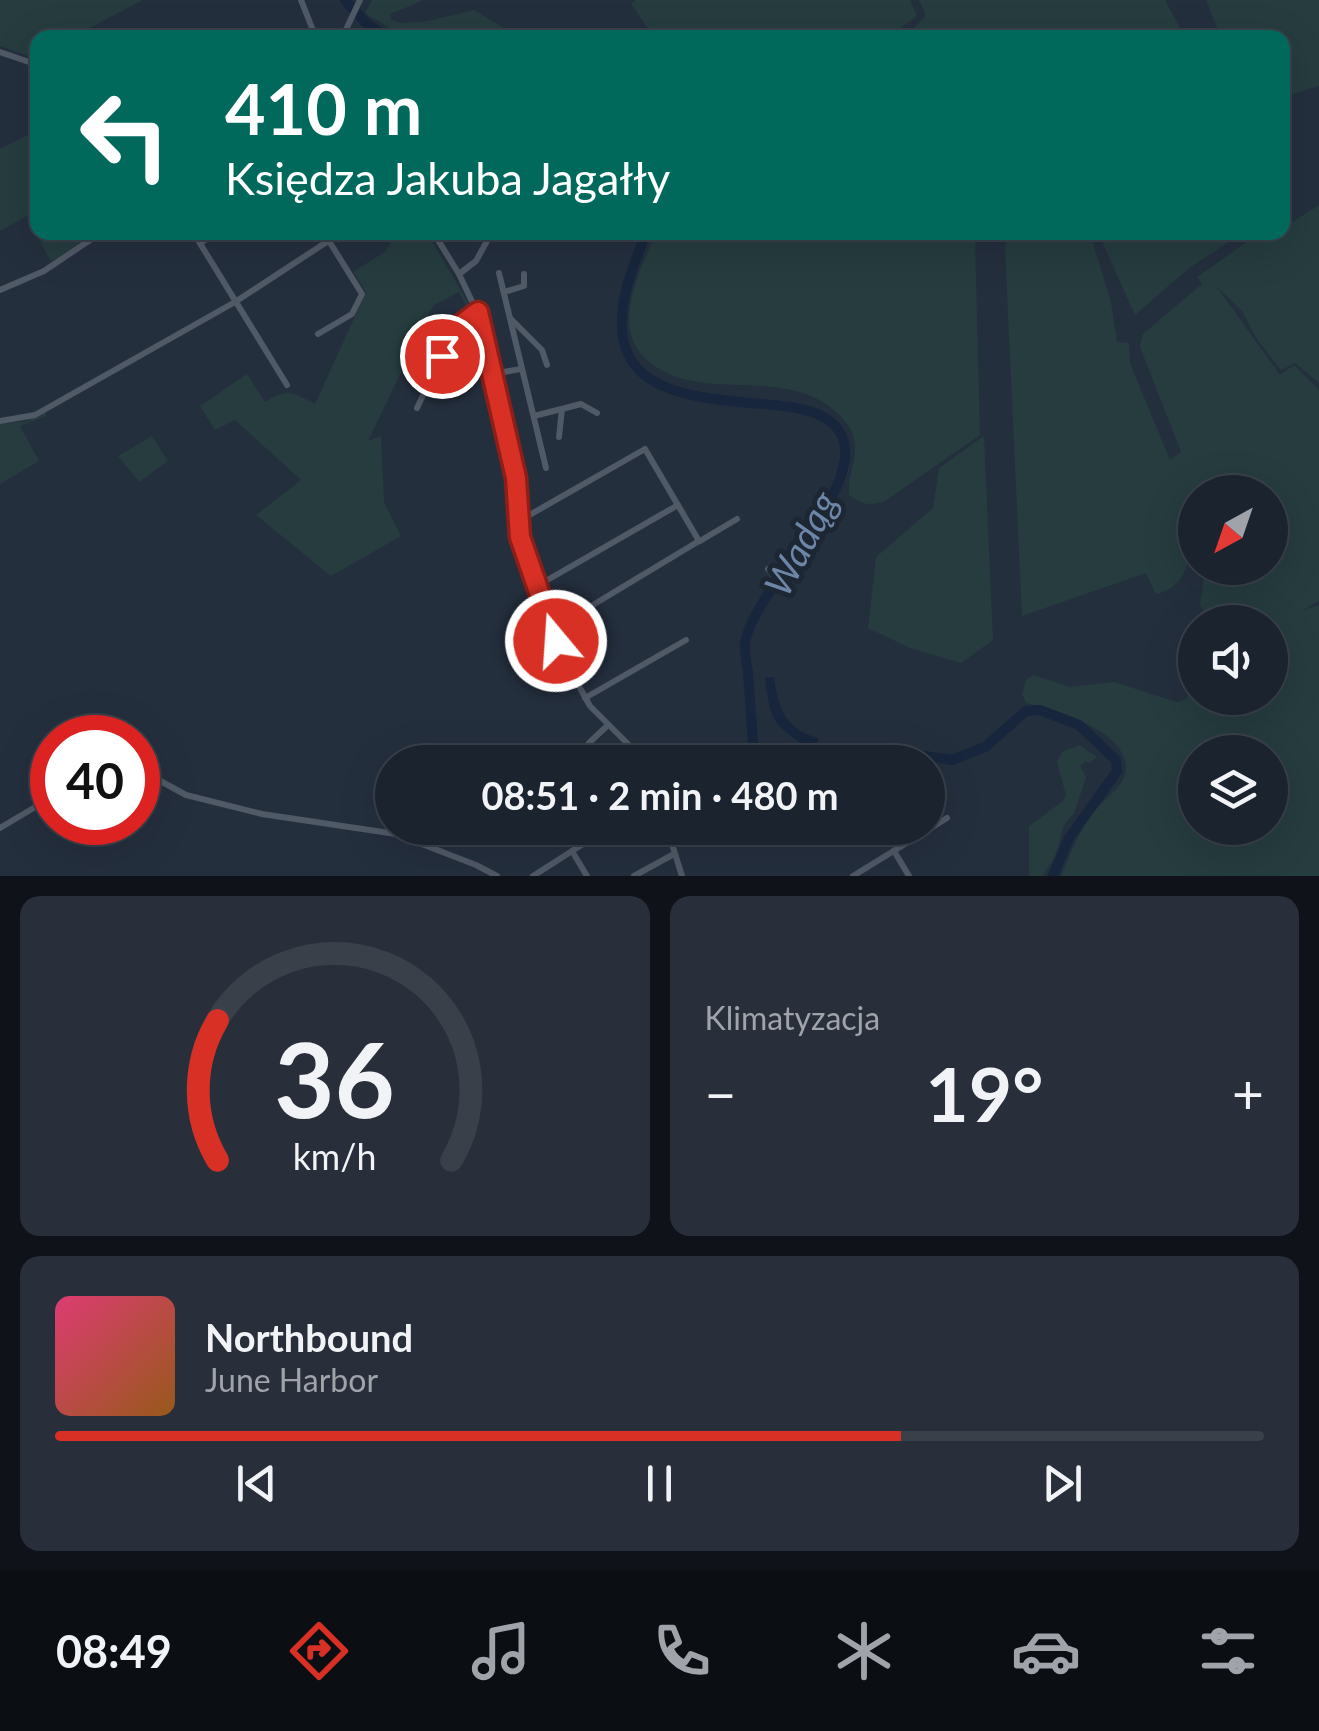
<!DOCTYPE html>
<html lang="pl">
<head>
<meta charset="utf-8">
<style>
  body { margin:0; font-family:Lato,sans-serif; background:#282f3a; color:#f1f3f6; height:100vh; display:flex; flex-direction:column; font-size:38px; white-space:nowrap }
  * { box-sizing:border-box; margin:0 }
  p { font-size:32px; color:#a0a4aa }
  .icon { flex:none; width:55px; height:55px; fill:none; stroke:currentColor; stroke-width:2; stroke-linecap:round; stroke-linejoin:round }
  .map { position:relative; height:876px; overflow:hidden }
  .drawer { display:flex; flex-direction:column; gap:20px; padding:20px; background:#0f1319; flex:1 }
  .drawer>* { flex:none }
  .banner { position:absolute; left:30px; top:30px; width:1260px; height:210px; border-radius:20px; box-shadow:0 10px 40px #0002,0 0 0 2px #39404a; background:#00695c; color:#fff; overflow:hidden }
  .needle { width:65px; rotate:220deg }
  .buttons { position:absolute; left:1178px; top:475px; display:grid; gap:20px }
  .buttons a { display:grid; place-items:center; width:110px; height:110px; border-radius:50%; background:#1b232e; box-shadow:0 10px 40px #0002,0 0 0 2px #39404a; font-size:50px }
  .speed { position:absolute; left:30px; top:715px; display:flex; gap:20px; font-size:50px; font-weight:700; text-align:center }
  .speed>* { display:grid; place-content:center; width:130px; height:130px; border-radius:50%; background:#1b232e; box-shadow:0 10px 40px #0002,0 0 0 2px #39404a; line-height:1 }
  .speed .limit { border:15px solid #d22; background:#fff; color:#111 }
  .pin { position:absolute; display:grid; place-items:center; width:85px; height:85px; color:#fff; margin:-42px; border:5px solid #fff; border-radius:50%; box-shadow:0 2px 10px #0007 }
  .me { position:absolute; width:110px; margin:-55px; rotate:342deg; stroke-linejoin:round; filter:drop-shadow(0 0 8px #0008) }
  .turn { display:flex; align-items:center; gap:35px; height:210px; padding:0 30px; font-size:45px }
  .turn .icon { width:130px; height:130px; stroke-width:2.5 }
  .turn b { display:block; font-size:70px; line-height:85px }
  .big { font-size:75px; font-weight:700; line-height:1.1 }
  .drawer .widget { flex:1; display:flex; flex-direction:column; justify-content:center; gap:15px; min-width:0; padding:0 35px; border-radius:20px; background:#282f3a }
  .drawer .dial { align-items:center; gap:0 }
  .dial svg { height:260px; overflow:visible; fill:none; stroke:#39404a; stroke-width:7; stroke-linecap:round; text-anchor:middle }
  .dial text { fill:#f1f3f6; stroke:none }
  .song { display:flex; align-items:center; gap:30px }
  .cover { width:120px; height:120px; border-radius:15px; background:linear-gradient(135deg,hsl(340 70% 55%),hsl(30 70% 35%)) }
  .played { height:10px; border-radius:5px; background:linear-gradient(90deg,#d93025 70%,#39404a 70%) }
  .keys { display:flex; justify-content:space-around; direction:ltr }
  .heat { display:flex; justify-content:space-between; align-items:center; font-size:55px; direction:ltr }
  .drawer .tiles { flex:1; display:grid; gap:20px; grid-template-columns:1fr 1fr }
  .widget:last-child { grid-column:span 2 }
  .trip { position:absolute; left:375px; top:745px; width:570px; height:100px; border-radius:50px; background:#1b232e; box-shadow:0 10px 40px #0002,0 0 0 2px #39404a; font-weight:700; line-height:100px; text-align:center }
  .dock { display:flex; height:160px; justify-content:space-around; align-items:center; background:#0b0e12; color:#a0a4aa }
  .dock .icon { width:70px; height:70px }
  .dock .current { color:#d93025 }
  .dock b { font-size:45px; color:#f1f3f6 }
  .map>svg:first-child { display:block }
  .green { fill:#263c3f; fill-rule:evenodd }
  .water { fill:#17263c }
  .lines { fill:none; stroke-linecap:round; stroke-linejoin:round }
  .river { stroke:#17263c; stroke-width:10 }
  .minor { stroke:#505966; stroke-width:6 }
  .route-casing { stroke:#8d1f18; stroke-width:25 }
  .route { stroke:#d93025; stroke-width:18 }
  .labels { text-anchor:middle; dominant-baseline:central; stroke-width:10; stroke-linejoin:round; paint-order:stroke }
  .water-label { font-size:38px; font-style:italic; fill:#6d86a8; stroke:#1d2633 }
</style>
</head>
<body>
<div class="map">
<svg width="1319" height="876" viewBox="0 0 1319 876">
  <rect width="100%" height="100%" fill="#242f3e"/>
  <g class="green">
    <polygon points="0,0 143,0 72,37 38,38 37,56 34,58 0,46"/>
    <polygon points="372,0 424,0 390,14 391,20 403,23 428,21 474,10 520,37 405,37 365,13"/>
    <polygon points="636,0 910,0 917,16 888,37 654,37 631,4"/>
    <polygon points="919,0 1165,0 1185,37 904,37 926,16"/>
    <polygon points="1206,0 1319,0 1319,86 1283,97 1282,38 1221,37"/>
    <polygon points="37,130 38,232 95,233 51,262 27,216 0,231 0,149"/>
    <path d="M1319 205V383L1295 363 1281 370 1256 338 1242 311 1217 287 1280 375 1294 365 1319 390V601L1302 611 1319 605V876H1061C1072 851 1080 827 1098 807 1108 796 1125 785 1126 769 1128 731 1054 709 1026 703L1022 694 1026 680 1033 675 1070 687 1114 682 1177 702 1187 699 1190 691 1186 680 1195 672V698H1270V622H1210L1200 605 1205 568H1270V492H1195V558H1189C1185 577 1175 590 1156 594L1146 573 1022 616 1005 249 1008 233H1090L1111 302 1117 342 1129 343 1130 363 1170 460 1181 452 1140 347 1143 334 1202 284 1197 277 1259 233 1282 232 1283 228ZM1195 752H1270V828H1195Z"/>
    <path d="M946 232 975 240 980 435 885 501C869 506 862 505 849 495 847 475 860 456 853 435 850 426 842 417 835 411 780 363 691 408 642 355 612 322 642 266 656 233Z"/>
    <path d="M395 233H427L472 309 469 311 459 292 434 305 406 351 410 354 368 441 381 436 384 502 401 536 331 576 256 515 301 480 235 420 215 430 200 406 247 374 265 402C289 388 291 392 315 404L366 292 353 272 386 251Z"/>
    <polygon points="1098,233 1242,233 1188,269 1135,315"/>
    <polygon points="46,411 46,416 20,426 39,461 0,484 0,424 27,421"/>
    <polygon points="152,436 168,461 139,482 118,456"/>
    <polygon points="984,436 993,640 961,663 910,648 868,628 876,557 933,508 939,468"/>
    <path d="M1079 745 1097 757 1090 763 1085 761 1080 766 1086 777 1074 814C1059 824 1063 838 1056 853 1053 861 1047 868 1043 876H1029V826L1063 801 1066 795 1057 762 1062 752Z"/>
  </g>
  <path class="water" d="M774 677C778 707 785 730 818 738V744C834 752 843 760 865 761L827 762 814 750 811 752C775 722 771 728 765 678Z"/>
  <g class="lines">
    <g class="river">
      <polyline points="345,0 365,22 387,38"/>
      <path d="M646 232C640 249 633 266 628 283 595 401 699 397 782 406 802 408 831 414 841 434 869 486 753 590 745 643 744 652 747 664 748 673 750 696 751 719 753 742L756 751 770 762"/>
      <polyline points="859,762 911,754 952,760 985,747 1026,711 1040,710 1079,725 1116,760 1117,771 1069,838 1053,876"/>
    </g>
    <g class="minor">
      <polyline points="301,0 316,38"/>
      <polyline points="342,38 360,0"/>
      <polyline points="0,52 38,65"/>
      <polyline points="193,232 287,385"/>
      <polyline points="433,232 459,274 477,312 516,479 520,537 560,652 590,706 646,762"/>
      <polyline points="200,243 218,232"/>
      <polyline points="499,273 546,468"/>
      <polyline points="459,274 476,261 492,232"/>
      <polyline points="0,290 44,271 102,232"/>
      <polyline points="504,292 524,286 524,274"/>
      <polyline points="511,319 542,350 547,365"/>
      <polyline points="318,334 352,314 362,294 329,241"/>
      <polyline points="492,374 521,369"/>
      <polyline points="417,408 454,330 477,312"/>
      <polyline points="534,416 581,404 597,413"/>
      <polyline points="0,421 35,415 235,302 342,232"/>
      <polyline points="559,437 562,409"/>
      <polyline points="519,521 645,449 699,541 553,629"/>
      <polyline points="700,541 737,519"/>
      <polyline points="768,569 783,588"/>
      <polyline points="537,586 678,505"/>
      <polyline points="585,698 686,640"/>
      <polyline points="601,762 589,743 608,725"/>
      <polyline points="138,775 155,778 186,795 262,814 396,834 476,865 497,876"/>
      <polyline points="0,828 52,797"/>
      <polyline points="667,828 682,876"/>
      <polyline points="572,851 587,876"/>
      <polyline points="894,851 909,876"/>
      <polyline points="533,876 608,828"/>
      <polyline points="634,876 674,854"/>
      <polyline points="853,876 947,818"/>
    </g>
  </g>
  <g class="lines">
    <defs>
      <polyline id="route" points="442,356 454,330 478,312 516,478 520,537 556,641"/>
    </defs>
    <use href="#route" class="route-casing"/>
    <use href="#route" class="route"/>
  </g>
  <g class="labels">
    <g class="water-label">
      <text transform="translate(800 543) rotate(-62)">Wadąg</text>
    </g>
  </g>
</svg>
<div class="buttons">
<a><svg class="needle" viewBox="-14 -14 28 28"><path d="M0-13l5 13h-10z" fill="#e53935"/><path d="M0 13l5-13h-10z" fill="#a0a4aa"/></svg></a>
<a><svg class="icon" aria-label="sound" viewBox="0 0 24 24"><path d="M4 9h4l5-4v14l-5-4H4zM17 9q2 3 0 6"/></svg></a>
<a><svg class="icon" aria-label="layers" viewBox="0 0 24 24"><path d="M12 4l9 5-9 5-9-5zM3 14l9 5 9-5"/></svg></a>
</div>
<div class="speed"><div class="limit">40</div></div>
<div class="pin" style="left:442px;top:356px;background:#d93025"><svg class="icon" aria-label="arrive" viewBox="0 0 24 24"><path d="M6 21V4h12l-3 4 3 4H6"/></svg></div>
<svg class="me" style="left:556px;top:641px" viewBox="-20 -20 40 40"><circle r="17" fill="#d93025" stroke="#fff" stroke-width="3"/><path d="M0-11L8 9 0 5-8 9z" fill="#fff"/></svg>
<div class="trip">08:51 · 2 min · 480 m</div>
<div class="banner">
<div class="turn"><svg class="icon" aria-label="left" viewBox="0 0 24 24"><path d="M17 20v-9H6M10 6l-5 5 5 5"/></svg><div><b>410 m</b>Księdza Jakuba Jagałły</div></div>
</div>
</div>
<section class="drawer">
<div class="tiles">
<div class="widget dial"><svg viewBox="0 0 100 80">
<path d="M14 69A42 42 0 1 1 86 69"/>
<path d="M14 69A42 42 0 0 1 14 26" stroke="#d93025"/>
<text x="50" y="56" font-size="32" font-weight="700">36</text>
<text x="50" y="72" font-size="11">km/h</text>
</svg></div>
<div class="widget"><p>Klimatyzacja</p>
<div class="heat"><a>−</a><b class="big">19°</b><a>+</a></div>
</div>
<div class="widget">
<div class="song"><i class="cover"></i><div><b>Northbound</b><p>June Harbor</p></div></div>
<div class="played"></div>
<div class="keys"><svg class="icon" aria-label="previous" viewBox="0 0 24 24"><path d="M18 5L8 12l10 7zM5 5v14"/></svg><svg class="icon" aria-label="pause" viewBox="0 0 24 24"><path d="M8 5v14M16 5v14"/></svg><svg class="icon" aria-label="next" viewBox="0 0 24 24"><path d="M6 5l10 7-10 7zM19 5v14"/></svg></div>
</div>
</div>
</section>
<nav class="dock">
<b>08:49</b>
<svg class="icon current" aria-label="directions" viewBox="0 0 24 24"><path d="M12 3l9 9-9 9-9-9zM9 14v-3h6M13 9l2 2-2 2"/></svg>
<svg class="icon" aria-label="music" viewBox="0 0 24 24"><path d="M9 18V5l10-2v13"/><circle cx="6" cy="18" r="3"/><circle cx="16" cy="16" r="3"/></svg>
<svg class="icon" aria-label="phone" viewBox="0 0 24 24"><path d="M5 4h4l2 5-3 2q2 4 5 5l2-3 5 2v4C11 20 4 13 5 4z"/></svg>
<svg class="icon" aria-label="climate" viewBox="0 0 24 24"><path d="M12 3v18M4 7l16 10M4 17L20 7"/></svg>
<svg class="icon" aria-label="car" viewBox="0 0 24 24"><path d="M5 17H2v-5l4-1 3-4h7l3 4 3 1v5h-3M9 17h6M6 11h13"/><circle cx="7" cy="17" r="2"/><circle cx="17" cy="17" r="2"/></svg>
<svg class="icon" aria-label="filters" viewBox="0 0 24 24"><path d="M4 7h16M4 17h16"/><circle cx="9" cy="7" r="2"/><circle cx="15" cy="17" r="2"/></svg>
</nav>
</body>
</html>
